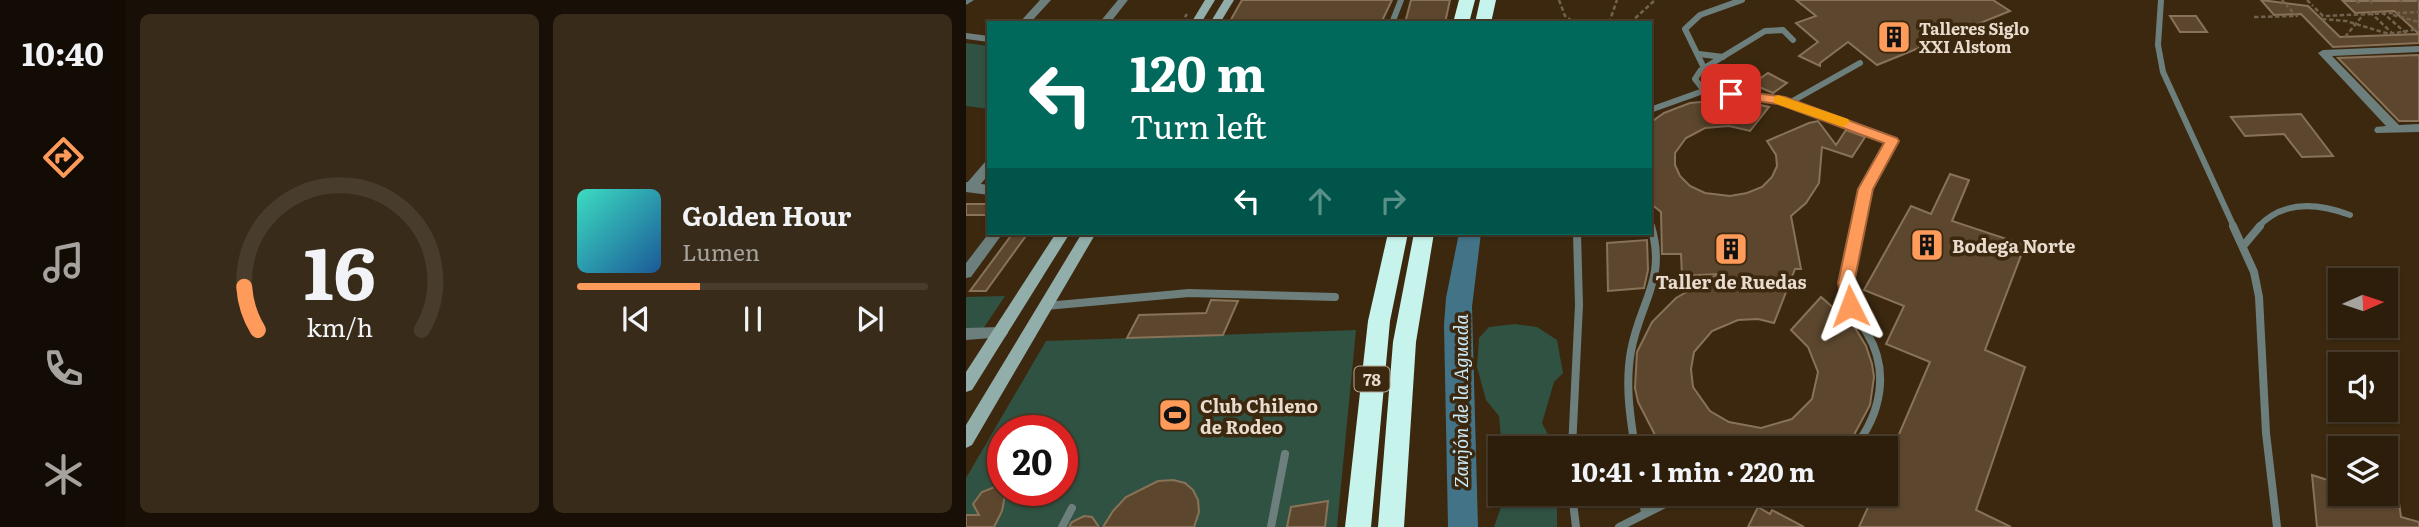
<!DOCTYPE html>
<html lang="en">
<head>
<meta charset="utf-8">
<style>
  body { margin:0; font-family:Literata,serif; background:#382b19; color:#f1f3f6; height:100vh; display:flex; flex-direction:column; font-size:26px; white-space:nowrap }
  * { box-sizing:border-box; margin:0 }
  p { font-size:23px; color:#a6a29d }
  .icon { flex:none; width:38px; height:38px; fill:none; stroke:currentColor; stroke-width:2; stroke-linecap:round; stroke-linejoin:round }
  .map { position:relative; flex:1; overflow:hidden }
  .panel { display:flex; flex-direction:column; gap:14px; padding:14px; background:#181006; width:840px }
  .panel>* { flex:none }
  .hud { position:absolute; left:21px; top:21px; width:665px; height:214px; border-radius:0px; box-shadow:0 2px 5px #0004,0 0 0 2px #483c2c; background:#00695c; color:#fff; overflow:hidden }
  .needle { width:46px; rotate:87deg }
  .tools { position:absolute; left:1362px; top:268px; display:grid; gap:14px }
  .tools a { display:grid; place-items:center; width:70px; height:70px; border-radius:0px; background:#2c1e0b; box-shadow:0 2px 5px #0004,0 0 0 2px #483c2c; font-size:35px }
  .speed { position:absolute; left:21px; top:415px; display:flex; gap:14px; font-size:35px; font-weight:700; text-align:center }
  .speed>* { display:grid; place-content:center; width:91px; height:91px; border-radius:50%; background:#2c1e0b; box-shadow:0 2px 5px #0004,0 0 0 2px #483c2c; line-height:1 }
  .speed .limit { border:10px solid #d22; background:#fff; color:#111 }
  .pin { position:absolute; display:grid; place-items:center; width:60px; height:60px; color:#fff; margin:-30px; border-radius:14px; box-shadow:0 4px 10px #0006 }
  .me { position:absolute; width:77px; margin:-38px; rotate:357deg; stroke-linejoin:round; filter:drop-shadow(0 0 5px #0008) }
  .turn { display:flex; align-items:center; gap:24px; height:147px; padding:0 28px; font-size:32px }
  .turn .icon { width:91px; height:91px; stroke-width:2.5 }
  .turn b { display:block; font-size:49px; line-height:60px }
  .lanes { display:flex; align-items:center; height:66px; padding:0 28px; background:#0003; justify-content:center; gap:35px; direction:ltr }
  .lanes .off { opacity:.35 }
  .panel .tile { flex:1; display:flex; flex-direction:column; justify-content:center; gap:10px; min-width:0; padding:0 24px; border-radius:10px; background:#382b19 }
  .panel .dial { align-items:center; gap:0 }
  .dial svg { height:182px; overflow:visible; fill:none; stroke:#483c2c; stroke-width:7; stroke-linecap:round; text-anchor:middle }
  .dial text { fill:#f1f3f6; stroke:none }
  .song { display:flex; align-items:center; gap:21px }
  .cover { width:84px; height:84px; border-radius:10px; background:linear-gradient(135deg,hsl(170 70% 55%),hsl(210 70% 35%)) }
  .played { height:7px; border-radius:4px; background:linear-gradient(90deg,#ff9b5a 35%,#483c2c 35%) }
  .keys { display:flex; justify-content:space-around; direction:ltr }
  .panel .tiles { flex:1; display:grid; gap:14px; grid-template-columns:repeat(2,1fr) }
  .trip { position:absolute; left:522px; top:436px; width:410px; height:70px; border-radius:0px; background:#2c1e0b; box-shadow:0 2px 5px #0004,0 0 0 2px #483c2c; font-weight:700; line-height:70px; text-align:center }
  main { display:flex; flex:1; min-height:0 }
  .dock { display:flex; flex-direction:column; width:126px; justify-content:space-around; align-items:center; background:#120c04; color:#a6a29d }
  .dock .icon { width:49px; height:49px }
  .dock .active { color:#ff9b5a }
  .dock b { font-size:32px; color:#f1f3f6 }
  .map>svg:first-child { display:block }
  .green { fill:#305243; fill-rule:evenodd }
  .water { fill:#427387 }
  .building { fill:#5c472e; stroke:#887258; stroke-width:2 }
  .lines { fill:none; stroke-linecap:round; stroke-linejoin:round }
  .path { stroke:#72614c; stroke-width:2.5; stroke-dasharray:4.5 2.5; stroke-linecap:butt }
  .service-far1 { stroke:#6d7f7c; stroke-width:6 }
  .service { stroke:#6d7f7c; stroke-width:8 }
  .minor { fill:#6d7f7c; fill-rule:evenodd }
  .tertiary { fill:#6d7f7c; fill-rule:evenodd }
  .secondary { fill:#91aeaa; fill-rule:evenodd }
  .motorway { fill:#c6f4ed; fill-rule:evenodd }
  .route { fill:#ff9b5a; stroke:#a6653a; stroke-width:2 }
  .slow { fill:#f59e0b }
  .labels { text-anchor:middle; dominant-baseline:central; stroke-width:7; stroke-linejoin:round; paint-order:stroke }
  .far-poi-label { font-size:16px; font-weight:bold; fill:#e9dcce; stroke:#3b280f; text-anchor:start }
  .shield { fill:#3b280f; stroke:#b5a695; stroke-width:2 }
  .shield-label { font-size:16px; font-weight:bold; fill:#e9dcce }
  .poi-label { font-size:18px; font-weight:bold; fill:#e9dcce; stroke:#3b280f; text-anchor:start }
  .water-label { font-size:19px; font-style:italic; fill:#cceaf7; stroke:#3b280f }
</style>
</head>
<body>
<main>
<nav class="dock">
<b>10:40</b>
<svg class="icon active" aria-label="directions" viewBox="0 0 24 24"><path d="M12 3l9 9-9 9-9-9zM9 14v-3h6M13 9l2 2-2 2"/></svg>
<svg class="icon" aria-label="music" viewBox="0 0 24 24"><path d="M9 18V5l10-2v13"/><circle cx="6" cy="18" r="3"/><circle cx="16" cy="16" r="3"/></svg>
<svg class="icon" aria-label="phone" viewBox="0 0 24 24"><path d="M5 4h4l2 5-3 2q2 4 5 5l2-3 5 2v4C11 20 4 13 5 4z"/></svg>
<svg class="icon" aria-label="climate" viewBox="0 0 24 24"><path d="M12 3v18M4 7l16 10M4 17L20 7"/></svg>
</nav>
<section class="panel">
<div class="tiles">
<div class="tile dial"><svg viewBox="0 0 100 80">
<path d="M14 69A42 42 0 1 1 86 69"/>
<path d="M14 69A42 42 0 0 1 8 50" stroke="#ff9b5a"/>
<text x="50" y="56" font-size="32" font-weight="700">16</text>
<text x="50" y="72" font-size="11">km/h</text>
</svg></div>
<div class="tile">
<div class="song"><i class="cover"></i><div><b>Golden Hour</b><p>Lumen</p></div></div>
<div class="played"></div>
<div class="keys"><svg class="icon" aria-label="previous" viewBox="0 0 24 24"><path d="M18 5L8 12l10 7zM5 5v14"/></svg><svg class="icon" aria-label="pause" viewBox="0 0 24 24"><path d="M8 5v14M16 5v14"/></svg><svg class="icon" aria-label="next" viewBox="0 0 24 24"><path d="M6 5l10 7-10 7zM19 5v14"/></svg></div>
</div>
</div>
</section>
<div class="map">
<svg width="1453" height="527" viewBox="0 0 1453 527">
  <rect width="100%" height="100%" fill="#3b280f"/>
  <g class="green">
    <polygon points="0,43 23,46 23,109 0,106"/>
    <polygon points="39,296 17,329 0,329 0,297"/>
    <polygon points="549,324 571,327 591,340 597,373 588,382 576,423 589,448 536,448 533,416 520,400 511,367 513,338 523,327"/>
    <path d="M390 330 371 527H0V478L80 341ZM37 430H96V490H37Z"/>
    <polygon points="535,494 591,494 591,527 528,527 535,507"/>
  </g>
  <polygon class="water" points="493,233 515,233 506,307 512,527 482,527 478,325 480,298"/>
  <g class="building">
    <polygon points="276,0 426,0 415,23 263,23"/>
    <polygon points="445,0 484,0 479,23 439,23"/>
    <polygon points="830,0 1027,0 1044,11 911,65 882,42 854,63 854,66 833,56 852,42 830,23 850,16"/>
    <polygon points="1295,0 1342,6 1374,37 1453,34 1428,11 1389,13 1377,1 1453,1 1453,43 1367,47 1335,14 1308,15"/>
    <polygon points="1204,16 1230,16 1241,32 1214,32"/>
    <polygon points="1453,55 1453,121 1433,121 1372,58"/>
    <polygon points="802,73 821,83 807,93 786,84"/>
    <polygon points="767,99 803,107 784,131 763,126 739,128 720,138 709,153 709,165 714,176 724,186 739,193 764,196 781,193 796,187 806,177 811,166 810,155 801,141 843,123 852,121 870,145 880,130 899,137 886,157 856,147 853,183 840,203 825,216 835,269 829,269 808,323 792,319 772,320 746,331 728,352 725,369 727,387 744,411 763,422 795,428 826,419 846,399 852,372 842,347 825,330 855,297 888,326 900,346 906,364 908,377 904,405 881,448 701,448 689,435 672,402 669,388 671,352 686,322 710,298 752,274 716,276 715,254 696,254 695,212 684,203 684,123 698,113 724,103"/>
    <polygon points="1335,114 1367,156 1336,157 1318,134 1279,136 1265,117"/>
    <polygon points="984,174 1003,180 986,221 1059,245 1019,350 1059,367 1010,510 1045,527 893,527 908,494 919,494 919,467 964,362 920,344 938,306 898,290 945,206 965,214"/>
    <rect x="0" y="204" width="23" height="11"/>
    <polygon points="47,233 62,233 20,291 4,291"/>
    <polygon points="681,240 682,270 678,288 642,291 641,243"/>
    <polygon points="245,300 272,301 257,335 161,338 173,315 240,313"/>
    <polygon points="1346,475 1374,484 1374,494 1404,494 1433,503 1435,517 1453,522 1453,527 1351,527"/>
    <polygon points="207,480 219,483 227,490 232,500 233,512 228,527 137,527 147,511 160,497 192,481"/>
    <polygon points="31,486 40,490 36,511 28,527 0,527 0,515 13,515 7,504 16,492"/>
    <polygon points="362,501 359,527 321,527 325,507"/>
    <polygon points="792,507 804,514 806,510 838,527 782,527"/>
    <polygon points="118,516 126,517 133,527 103,527 106,522"/>
  </g>
  <g class="lines">
    <g class="path">
      <polyline points="593,0 599,16 609,23"/>
      <polyline points="1316,0 1322,7"/>
      <polyline points="1341,0 1347,6"/>
      <polyline points="1390,0 1394,4"/>
      <polyline points="1403,0 1407,3"/>
      <polyline points="1434,0 1436,2"/>
      <polyline points="1450,0 1453,1"/>
      <polyline points="1349,8 1357,16 1453,12"/>
      <polyline points="1404,12 1427,34"/>
      <polyline points="1416,12 1441,34"/>
      <polyline points="1427,15 1453,22"/>
      <polyline points="1288,17 1331,16 1324,9"/>
      <polyline points="1356,19 1380,21 1423,34 1453,29"/>
      <polyline points="215,23 221,14"/>
      <polyline points="643,23 651,0"/>
      <polyline points="664,23 689,0"/>
      <polyline points="1379,37 1397,15"/>
    </g>
    <g class="service-far1">
      <polyline points="1195,0 1192,45 1197,72 1268,227"/>
      <polyline points="426,23 435,0"/>
      <polyline points="827,40 817,30 799,31 735,70 729,79 736,88 814,100 926,141 922,153 900,188 891,227"/>
      <polyline points="733,54 757,57"/>
      <polyline points="738,68 719,29 734,15 776,0"/>
      <polyline points="823,103 894,63"/>
      <polyline points="684,110 740,90"/>
      <polyline points="684,224 685,227"/>
      <path d="M1292 227C1317 200 1352 203 1384 215"/>
    </g>
    <g class="service">
      <polyline points="1267,226 1288,272 1293,297 1300,433 1311,527"/>
      <polyline points="1278,245 1294,226"/>
      <polyline points="80,306 223,293 369,297"/>
      <polyline points="606,448 613,305 611,233"/>
      <path d="M669 448C664 416 659 384 665 351 674 301 701 280 685 226"/>
      <path d="M888 448C915 414 924 371 901 333 894 320 882 310 880 295 877 277 887 244 891 226"/>
      <polyline points="606,494 610,527"/>
      <polyline points="676,494 679,513"/>
      <polyline points="96,527 106,508"/>
      <polyline points="305,527 319,454"/>
      <polyline points="653,527 703,502 727,494"/>
    </g>
    <g class="minor">
      <polygon points="0,0 8,0 0,5"/>
      <polygon points="74,0 85,0 64,23 53,23"/>
      <polygon points="152,0 162,0 144,23 133,23"/>
      <polygon points="0,33 23,36 23,42 0,39"/>
      <polygon points="1453,46 1453,52 1366,56 1433,125 1453,124 1453,132 1410,133 1408,130 1410,127 1420,126 1352,53 1357,50"/>
      <polygon points="23,161 23,174 9,191 0,191 0,184 19,162"/>
      <polygon points="23,233 37,233 5,277 0,278 0,263"/>
      <polygon points="34,327 39,329 42,333 39,337 0,340 0,328"/>
    </g>
    <polygon class="tertiary" points="0,182 23,185 23,195 0,192"/>
    <g class="secondary">
      <polygon points="239,0 249,0 235,23 225,23"/>
      <polygon points="258,0 268,0 254,23 244,23"/>
      <polygon points="90,233 104,233 6,390 0,392 0,372"/>
      <polygon points="116,233 130,233 6,445 0,448 0,425"/>
    </g>
    <g class="motorway">
      <polygon points="493,0 509,0 503,23 487,23"/>
      <polygon points="514,0 530,0 525,23 509,23"/>
      <polygon points="422,233 442,233 424,321 405,527 379,527 402,321"/>
      <polygon points="448,233 468,233 450,342 438,527 412,527 427,342"/>
    </g>
  </g>
  <polygon class="route" points="765,90 819,97 931,138 933,141 907,189 888,283 892,306 890,311 878,311 872,283 892,189 918,143 812,104 761,97 759,94"/>
  <polygon class="slow" points="812,95 882,119 884,122 877,127 808,103 808,97"/>
  <defs>
    <symbol id="building-square" viewBox="-11 -11 22 22"><rect x="-9" y="-9" width="18" height="18" rx="4" fill="#ff9b5a" stroke="#3b280f"/><path d="M-4-6H4V6H1V3H-1V6H-4ZM-2.5-4.3h1.7v1.8h-1.7ZM.8-4.3h1.7v1.8H.8ZM-2.5-1h1.7V.8h-1.7ZM.8-1h1.7V.8H.8Z" fill="#111"/></symbol>
    <symbol id="stadium-square" viewBox="-11 -11 22 22"><rect x="-9" y="-9" width="18" height="18" rx="4" fill="#ff9b5a" stroke="#3b280f"/><path d="M0-5a6.5 5 0 1 0 0 10a6.5 5 0 1 0 0-10ZM-3.5-1.8h7v3.6h-7Z" fill="#111"/></symbol>
  </defs>
  <g fill-rule="evenodd">
    <use href="#building-square" x="909" y="18" width="38" height="38"/>
    <use href="#building-square" x="942" y="226" width="38" height="38"/>
    <use href="#building-square" x="746" y="230" width="38" height="38"/>
    <use href="#stadium-square" x="190" y="396" width="38" height="38"/>
  </g>
  <g class="labels">
    <g class="far-poi-label">
      <text x="953" y="28">Talleres Siglo<tspan x="953" dy="18">XXI Alstom</tspan></text>
    </g>
    <rect class="shield" x="388.5" y="366.5" width="35" height="25" rx="5"/>
    <g class="shield-label">
      <text x="406" y="379">78</text>
    </g>
    <g class="poi-label">
      <text x="986" y="245">Bodega Norte</text>
      <text x="765" y="281" text-anchor="middle">Taller de Ruedas</text>
      <text x="234" y="405">Club Chileno<tspan x="234" dy="21">de Rodeo</tspan></text>
    </g>
    <g class="water-label">
      <text transform="translate(494 401) rotate(-90)">Zanjón de la Aguada</text>
    </g>
  </g>
</svg>
<div class="tools">
<a><svg class="needle" viewBox="-14 -14 28 28"><path d="M0-13l5 13h-10z" fill="#e53935"/><path d="M0 13l5-13h-10z" fill="#a6a29d"/></svg></a>
<a><svg class="icon" aria-label="sound" viewBox="0 0 24 24"><path d="M4 9h4l5-4v14l-5-4H4zM17 9q2 3 0 6"/></svg></a>
<a><svg class="icon" aria-label="layers" viewBox="0 0 24 24"><path d="M12 4l9 5-9 5-9-5zM3 14l9 5 9-5"/></svg></a>
</div>
<div class="speed"><div class="limit">20</div></div>
<div class="pin" style="left:765px;top:94px;background:#d93025"><svg class="icon" aria-label="arrive" viewBox="0 0 24 24"><path d="M6 21V4h12l-3 4 3 4H6"/></svg></div>
<svg class="me" style="left:884px;top:306px" viewBox="-20 -20 40 40"><path d="M0-17L14 15 0 8-14 15z" fill="#ff9b5a" stroke="#fff" stroke-width="4"/></svg>
<div class="trip">10:41 · 1 min · 220 m</div>
<div class="hud">
<div class="turn"><svg class="icon" aria-label="left" viewBox="0 0 24 24"><path d="M17 20v-9H6M10 6l-5 5 5 5"/></svg><div><b>120 m</b>Turn left</div></div>
<div class="lanes"><svg class="icon" aria-label="left" viewBox="0 0 24 24"><path d="M17 20v-9H6M10 6l-5 5 5 5"/></svg><svg class="icon off" aria-label="ahead" viewBox="0 0 24 24"><path d="M12 20V5M6 11l6-6 6 6"/></svg><svg class="icon off" aria-label="right" viewBox="0 0 24 24"><path d="M7 20v-9h11M14 6l5 5-5 5"/></svg></div>
</div>
</div>
</main>
</body>
</html>
